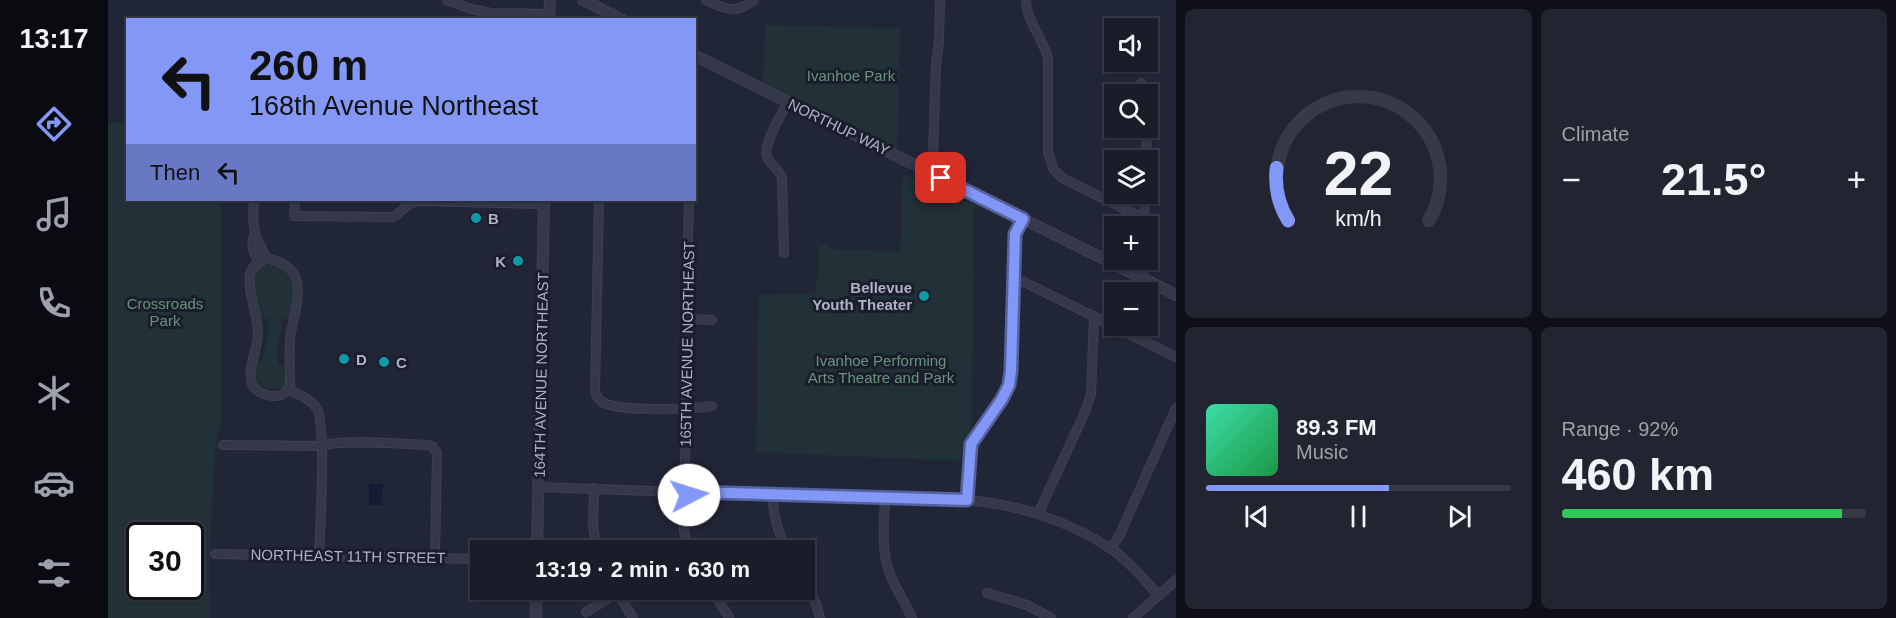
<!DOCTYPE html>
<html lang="en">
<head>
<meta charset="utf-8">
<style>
  body { margin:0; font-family:Arial,sans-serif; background:#222531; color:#f1f3f6; height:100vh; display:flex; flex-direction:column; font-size:22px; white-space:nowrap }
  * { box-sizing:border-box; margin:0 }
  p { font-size:20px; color:#9fa1a8 }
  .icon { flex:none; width:33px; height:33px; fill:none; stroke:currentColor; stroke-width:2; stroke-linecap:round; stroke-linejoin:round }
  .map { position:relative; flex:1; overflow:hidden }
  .details { display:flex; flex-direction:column; gap:9px; padding:9px; background:#0e0f17; width:720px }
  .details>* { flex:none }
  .top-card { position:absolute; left:18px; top:18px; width:570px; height:183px; border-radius:0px; box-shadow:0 2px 4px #0004,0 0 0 2px #373a46; background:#8297f6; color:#111; overflow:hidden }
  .fabs { position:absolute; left:996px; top:18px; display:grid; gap:12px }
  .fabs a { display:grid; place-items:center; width:54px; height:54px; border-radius:0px; background:#191c29; box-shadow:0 2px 4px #0004,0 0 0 2px #373a46; font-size:30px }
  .speed { position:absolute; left:18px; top:522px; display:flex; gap:12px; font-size:30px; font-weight:700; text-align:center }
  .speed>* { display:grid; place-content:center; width:78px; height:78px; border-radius:50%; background:#191c29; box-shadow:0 2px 4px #0004,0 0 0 2px #373a46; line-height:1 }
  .speed .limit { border:3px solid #111; border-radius:9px; background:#fff; color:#111 }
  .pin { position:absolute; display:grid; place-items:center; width:51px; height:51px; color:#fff; margin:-26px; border-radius:12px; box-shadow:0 3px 9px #0006 }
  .me { position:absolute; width:66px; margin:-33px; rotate:85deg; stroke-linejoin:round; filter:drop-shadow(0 0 4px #0008) }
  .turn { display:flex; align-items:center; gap:21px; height:126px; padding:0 24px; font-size:27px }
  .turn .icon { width:78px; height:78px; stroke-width:2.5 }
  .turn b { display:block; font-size:42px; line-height:51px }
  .then { display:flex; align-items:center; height:57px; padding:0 24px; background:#0003; gap:12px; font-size:22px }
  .big { font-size:45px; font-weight:700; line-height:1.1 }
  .details .tile { flex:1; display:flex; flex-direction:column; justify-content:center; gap:9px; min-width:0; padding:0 21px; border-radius:9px; background:#222531 }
  .details .dial { align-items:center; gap:0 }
  .dial svg { height:156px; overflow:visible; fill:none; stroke:#373a46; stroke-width:7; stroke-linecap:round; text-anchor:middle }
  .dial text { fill:#f1f3f6; stroke:none }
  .song { display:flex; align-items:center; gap:18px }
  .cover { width:72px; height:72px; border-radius:9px; background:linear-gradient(135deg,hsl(160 70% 55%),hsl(140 70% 35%)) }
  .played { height:6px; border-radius:3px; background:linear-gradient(90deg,#8297f6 60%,#373a46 60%) }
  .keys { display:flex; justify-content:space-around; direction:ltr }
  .heat { display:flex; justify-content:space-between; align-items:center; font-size:33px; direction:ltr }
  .charge { height:9px; border-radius:4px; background:linear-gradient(90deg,#34c759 92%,#373a46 0) }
  .details .tiles { flex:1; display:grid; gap:9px; grid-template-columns:repeat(2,1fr) }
  .trip { position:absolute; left:362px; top:540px; width:345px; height:60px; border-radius:0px; background:#191c29; box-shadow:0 2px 4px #0004,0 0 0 2px #373a46; font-weight:700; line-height:60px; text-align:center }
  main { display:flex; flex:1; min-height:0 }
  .tabs { display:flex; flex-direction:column; width:108px; justify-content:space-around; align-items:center; background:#0a0b10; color:#9fa1a8 }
  .tabs .icon { width:42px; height:42px }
  .tabs .on { color:#8297f6 }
  .tabs b { font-size:27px; color:#f1f3f6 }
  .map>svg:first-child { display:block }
  .green { fill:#223138; fill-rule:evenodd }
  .water { fill:#151b34 }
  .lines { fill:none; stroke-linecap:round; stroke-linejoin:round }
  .minor-casing { stroke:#3d4151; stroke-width:10 }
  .tertiary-casing { stroke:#3d4151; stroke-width:12 }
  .minor { stroke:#343848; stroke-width:8 }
  .tertiary { stroke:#343848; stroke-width:10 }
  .route-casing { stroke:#5462a0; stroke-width:15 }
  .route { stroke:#8297f6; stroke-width:10 }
  .culture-dot { fill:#0f9aa8; stroke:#1a1e2c; stroke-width:2 }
  .labels { text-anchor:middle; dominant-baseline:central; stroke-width:6; stroke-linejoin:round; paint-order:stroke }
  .park-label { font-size:15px; fill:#66957a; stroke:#1a1e2c }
  .street-label { font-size:15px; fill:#aeb2c5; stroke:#1a1e2c }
  .poi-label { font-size:15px; font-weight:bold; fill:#aeb2c5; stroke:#1a1e2c; text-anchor:start }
</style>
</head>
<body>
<main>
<nav class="tabs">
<b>13:17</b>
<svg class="icon on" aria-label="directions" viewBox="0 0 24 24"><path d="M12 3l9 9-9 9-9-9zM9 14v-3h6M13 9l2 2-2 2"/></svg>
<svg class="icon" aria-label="music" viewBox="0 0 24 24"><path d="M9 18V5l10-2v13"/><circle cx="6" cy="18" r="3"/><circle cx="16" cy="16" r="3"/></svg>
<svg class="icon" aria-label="phone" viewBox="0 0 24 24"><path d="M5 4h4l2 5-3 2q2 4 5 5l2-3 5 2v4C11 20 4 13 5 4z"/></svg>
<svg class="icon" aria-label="climate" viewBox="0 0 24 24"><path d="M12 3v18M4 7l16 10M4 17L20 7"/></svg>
<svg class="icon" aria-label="car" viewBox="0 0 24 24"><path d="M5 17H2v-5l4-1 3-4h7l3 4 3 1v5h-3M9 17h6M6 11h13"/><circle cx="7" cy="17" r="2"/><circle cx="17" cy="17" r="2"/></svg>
<svg class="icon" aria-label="filters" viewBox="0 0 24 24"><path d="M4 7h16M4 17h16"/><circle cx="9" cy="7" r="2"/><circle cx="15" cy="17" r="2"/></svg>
</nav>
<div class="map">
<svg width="1068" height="618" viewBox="0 0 1068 618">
  <rect width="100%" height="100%" fill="#212637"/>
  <g class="green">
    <polygon points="657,25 792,29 789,150 655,83"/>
    <path d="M0 123H19L20 200H113V424L108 440 107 455 101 568 102 618H0ZM32 536H82V586H32Z"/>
    <polygon points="795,174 866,205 864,428 855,444 853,461 648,452 651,295 707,293 710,276 710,247 719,244 721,249 792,252"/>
    <path d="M165 262C191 274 189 296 181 320L175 318 170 343V365H177V384L172 389C150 387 145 385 148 361L154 362 160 336V318L153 319C148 299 134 264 165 262Z"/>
  </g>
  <polygon class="water" points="261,484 275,484 274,505 261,505"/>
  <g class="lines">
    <defs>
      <g id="minor">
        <polyline points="339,0 363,9 383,13 441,14"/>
        <path d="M598 0C617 9 627 15 646 0"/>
        <path d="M918 0C918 20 935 39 940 58V153L946 170 956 179 1037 219"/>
        <polyline points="1033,83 1037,94"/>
        <polyline points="1038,160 1039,128"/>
        <polyline points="818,171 825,154 828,65 831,41 832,0"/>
        <polyline points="146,200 145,220 147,233 158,258"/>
        <path d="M187 200 186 216 285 217C295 211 299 202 311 201L436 204"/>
        <path d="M491 200 487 390C488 395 490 399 494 402 509 412 584 409 604 406"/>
        <polyline points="1036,226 1037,194"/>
        <path d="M147 233C142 244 145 253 151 263"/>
        <path d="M676 253 674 177C670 170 664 165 660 159 652 147 674 114 680 102"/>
        <path d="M158 258C170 261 183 265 188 278 194 297 184 320 182 339 181 354 182 370 182 386 180 389 177 394 173 395 163 398 148 393 144 384 139 368 150 349 150 333 150 315 139 291 142 274 144 266 152 262 158 258Z"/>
        <polyline points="1032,277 1036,269 1036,260"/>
        <polyline points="906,282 916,282 1068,357"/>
        <polyline points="578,319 604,320"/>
        <path d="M180 390C190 394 201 398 208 407 219 421 212 531 211 556"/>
        <path d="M115 445 214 446C232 439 296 444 320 445L325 447 329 453 327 558"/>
        <polyline points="431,487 572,492"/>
        <polyline points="486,488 485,526 489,550"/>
        <polyline points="576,488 579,409 577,369 581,200"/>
        <path d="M581 492 859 500C909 504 960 521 1002 548 1021 561 1036 579 1051 596"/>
        <path d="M664 494C666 515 669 532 679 550"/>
        <path d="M576 498C576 517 573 533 582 550"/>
        <path d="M777 498C776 523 773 548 781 572 787 588 797 602 804 618"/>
        <polyline points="859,500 863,444 894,399 901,385 903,371 907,234 915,219"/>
        <polyline points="930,514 977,412 983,394 986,316"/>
        <polyline points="1003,549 1012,534 1068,408"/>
        <polyline points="107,554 372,559"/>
        <polyline points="696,582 708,604 712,618"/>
        <polyline points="605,590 621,618"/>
        <polyline points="508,591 525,618"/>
        <polyline points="879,593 919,605 943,618"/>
        <polyline points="478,612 509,593"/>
        <polyline points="1025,618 1068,580"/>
      </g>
      <g id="tertiary">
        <polyline points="475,0 515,20"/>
        <polyline points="441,20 442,0"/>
        <polyline points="586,55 1068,295"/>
        <polyline points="429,550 436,200"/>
        <polyline points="428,618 428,590"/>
      </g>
    </defs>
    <use href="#minor" class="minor-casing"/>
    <use href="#tertiary" class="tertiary-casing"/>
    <use href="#minor" class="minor"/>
    <use href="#tertiary" class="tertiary"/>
  </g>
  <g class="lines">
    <defs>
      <polyline id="route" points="581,495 581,492 586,492 859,500 863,444 894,399 901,385 903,371 907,234 915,219 833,178"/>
    </defs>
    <use href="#route" class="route-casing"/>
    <use href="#route" class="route"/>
  </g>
  <g class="culture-dot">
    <circle cx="368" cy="218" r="6"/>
    <circle cx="410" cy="261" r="6"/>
    <circle cx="816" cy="296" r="6"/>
    <circle cx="236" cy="359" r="6"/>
    <circle cx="276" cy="362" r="6"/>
  </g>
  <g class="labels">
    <g class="park-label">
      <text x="743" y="75">Ivanhoe Park</text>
      <text x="57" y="303">Crossroads<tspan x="57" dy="17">Park</tspan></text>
      <text x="773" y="360">Ivanhoe Performing<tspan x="773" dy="17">Arts Theatre and Park</tspan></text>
    </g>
    <g class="street-label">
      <text transform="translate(731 127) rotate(26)">NORTHUP WAY</text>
      <text transform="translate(579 344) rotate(-89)">165TH AVENUE NORTHEAST</text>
      <text transform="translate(433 375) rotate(-89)">164TH AVENUE NORTHEAST</text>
      <text transform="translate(240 556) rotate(1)">NORTHEAST 11TH STREET</text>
    </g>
    <g class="poi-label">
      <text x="380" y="218">B</text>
      <text x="398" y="261" text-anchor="end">K</text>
      <text x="804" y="287" text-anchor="end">Bellevue<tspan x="804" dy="17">Youth Theater</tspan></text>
      <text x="248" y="359">D</text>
      <text x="288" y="362">C</text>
    </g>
  </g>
</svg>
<div class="fabs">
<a><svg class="icon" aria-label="sound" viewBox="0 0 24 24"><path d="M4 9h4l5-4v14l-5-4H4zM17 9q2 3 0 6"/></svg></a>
<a><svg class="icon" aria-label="search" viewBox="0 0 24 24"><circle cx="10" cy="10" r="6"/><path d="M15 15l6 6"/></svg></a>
<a><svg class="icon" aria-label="layers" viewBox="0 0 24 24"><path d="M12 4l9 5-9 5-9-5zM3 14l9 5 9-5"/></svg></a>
<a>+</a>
<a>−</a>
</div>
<div class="speed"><div class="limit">30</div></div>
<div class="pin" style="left:833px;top:178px;background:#d93025"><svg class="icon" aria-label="arrive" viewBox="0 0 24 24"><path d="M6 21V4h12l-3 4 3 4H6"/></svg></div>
<svg class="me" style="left:581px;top:495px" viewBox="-20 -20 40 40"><circle r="19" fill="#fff"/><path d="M0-13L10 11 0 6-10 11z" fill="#8297f6"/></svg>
<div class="trip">13:19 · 2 min · 630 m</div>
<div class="top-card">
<div class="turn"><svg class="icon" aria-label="left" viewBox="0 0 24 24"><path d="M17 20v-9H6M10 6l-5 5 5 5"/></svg><div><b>260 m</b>168th Avenue Northeast</div></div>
<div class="then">Then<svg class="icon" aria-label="left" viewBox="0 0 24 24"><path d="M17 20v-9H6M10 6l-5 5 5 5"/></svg></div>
</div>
</div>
<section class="details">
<div class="tiles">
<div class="tile dial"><svg viewBox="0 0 100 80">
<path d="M14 69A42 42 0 1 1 86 69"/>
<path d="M14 69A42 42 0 0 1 8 42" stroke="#8297f6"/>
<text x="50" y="56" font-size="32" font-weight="700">22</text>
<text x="50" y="72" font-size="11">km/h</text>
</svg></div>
<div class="tile"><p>Climate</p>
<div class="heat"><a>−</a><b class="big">21.5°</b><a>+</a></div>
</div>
<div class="tile">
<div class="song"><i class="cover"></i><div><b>89.3 FM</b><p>Music</p></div></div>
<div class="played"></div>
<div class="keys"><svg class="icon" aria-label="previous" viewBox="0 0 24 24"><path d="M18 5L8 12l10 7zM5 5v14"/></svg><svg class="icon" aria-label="pause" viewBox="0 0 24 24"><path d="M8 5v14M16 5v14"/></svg><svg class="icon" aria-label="next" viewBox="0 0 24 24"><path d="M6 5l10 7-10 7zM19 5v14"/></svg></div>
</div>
<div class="tile"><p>Range · 92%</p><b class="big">460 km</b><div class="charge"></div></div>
</div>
</section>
</main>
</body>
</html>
